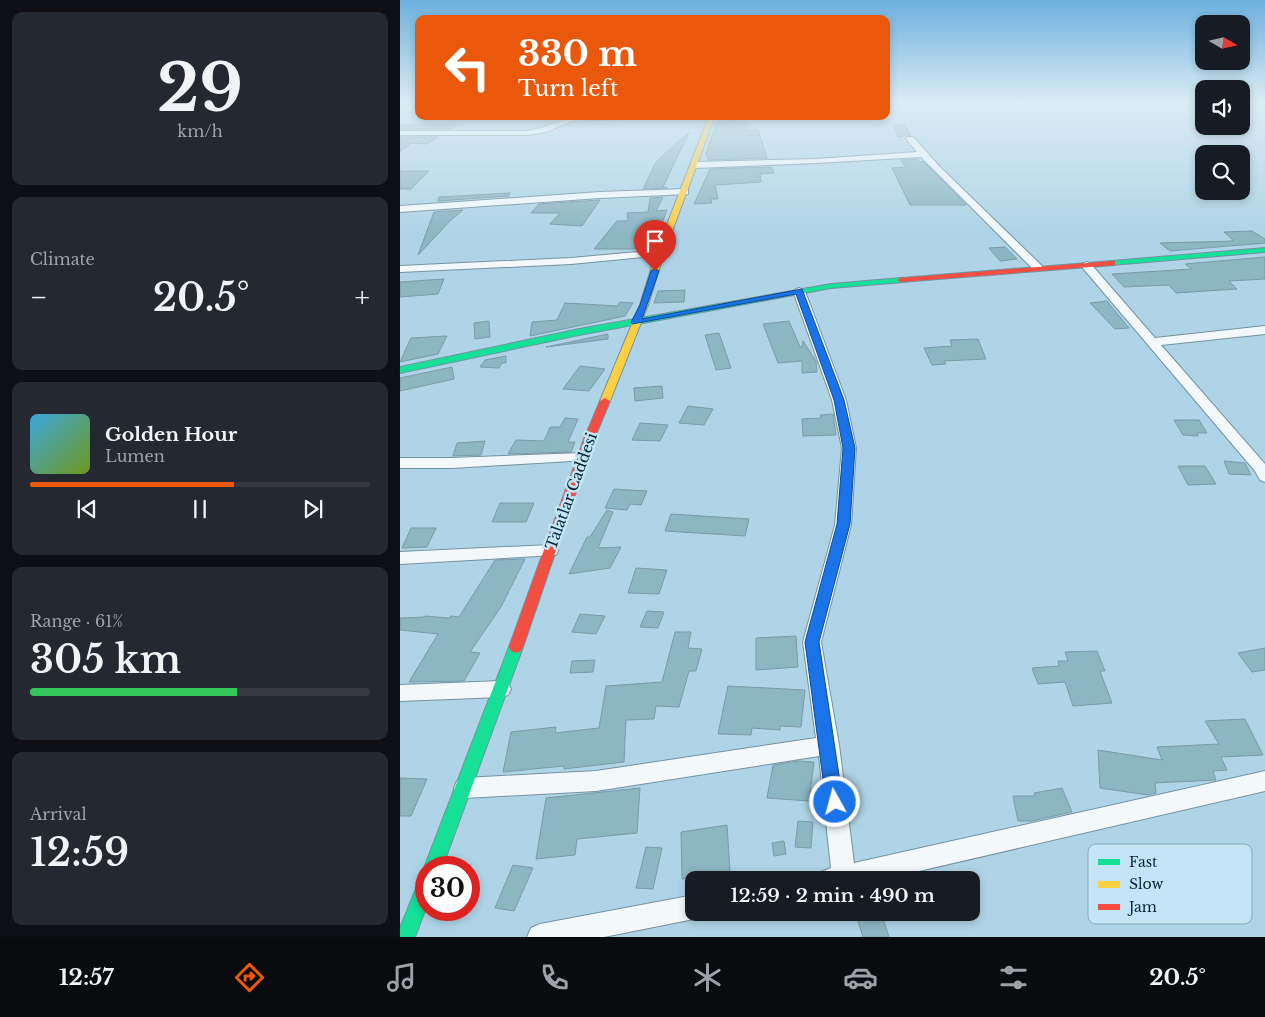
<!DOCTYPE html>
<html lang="en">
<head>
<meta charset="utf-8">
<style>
  body { margin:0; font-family:"Libre Baskerville",serif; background:#242831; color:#f1f3f6; height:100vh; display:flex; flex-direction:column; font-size:19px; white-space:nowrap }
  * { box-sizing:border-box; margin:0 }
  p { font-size:16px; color:#9ea1a6 }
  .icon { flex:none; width:28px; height:28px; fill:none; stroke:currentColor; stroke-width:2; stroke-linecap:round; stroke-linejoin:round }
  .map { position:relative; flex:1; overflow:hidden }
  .drawer { display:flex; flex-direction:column; gap:12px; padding:12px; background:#0d0f14; width:400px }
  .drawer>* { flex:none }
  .guide { position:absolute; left:15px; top:15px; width:475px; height:105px; border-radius:10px; box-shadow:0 2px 8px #0003; background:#ea580c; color:#fff; overflow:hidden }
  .needle { width:32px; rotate:99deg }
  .fabs { position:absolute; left:795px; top:15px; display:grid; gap:10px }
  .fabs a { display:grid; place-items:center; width:55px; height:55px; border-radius:10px; background:#171b24; box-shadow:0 2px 8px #0003; font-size:25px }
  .speed { position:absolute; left:15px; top:856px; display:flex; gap:10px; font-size:25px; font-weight:700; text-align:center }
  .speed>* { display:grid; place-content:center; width:65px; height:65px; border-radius:50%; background:#171b24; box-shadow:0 2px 8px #0003; line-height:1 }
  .speed .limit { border:8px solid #d22; background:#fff; color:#111 }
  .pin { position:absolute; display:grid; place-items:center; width:42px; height:42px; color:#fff; margin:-51px -21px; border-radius:50% 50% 50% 0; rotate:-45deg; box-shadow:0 0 5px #0007 }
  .pin .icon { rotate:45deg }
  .me { position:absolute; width:55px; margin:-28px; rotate:353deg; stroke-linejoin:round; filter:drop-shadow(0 0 4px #0008) }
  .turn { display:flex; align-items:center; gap:18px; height:105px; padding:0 20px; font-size:22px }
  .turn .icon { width:65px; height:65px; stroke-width:2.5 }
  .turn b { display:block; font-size:35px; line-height:42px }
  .big { font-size:38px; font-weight:600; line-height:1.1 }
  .drawer .widget { flex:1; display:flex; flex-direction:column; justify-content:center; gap:8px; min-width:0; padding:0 18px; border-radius:10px; background:#242831 }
  .drawer .dial { align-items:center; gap:0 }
  .dial b { font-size:65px; line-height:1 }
  .song { display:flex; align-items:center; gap:15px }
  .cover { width:60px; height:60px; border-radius:8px; background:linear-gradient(135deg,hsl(200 70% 55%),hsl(80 70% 35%)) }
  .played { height:5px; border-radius:2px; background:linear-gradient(90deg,#ea580c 60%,#363941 60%) }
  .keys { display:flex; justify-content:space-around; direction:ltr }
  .heat { display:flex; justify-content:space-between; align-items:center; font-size:28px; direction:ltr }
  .charge { height:8px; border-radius:4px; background:linear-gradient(90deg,#34c759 61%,#363941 0) }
  .trip { position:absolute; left:285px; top:871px; width:295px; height:50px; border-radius:10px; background:#171b24; box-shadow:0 2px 8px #0003; font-weight:600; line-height:50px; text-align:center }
  .tab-bar { display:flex; height:80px; justify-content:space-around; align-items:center; background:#090b0e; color:#9ea1a6 }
  .tab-bar .icon { width:35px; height:35px }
  .tab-bar .selected { color:#ea580c }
  .tab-bar b { font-size:22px; color:#f1f3f6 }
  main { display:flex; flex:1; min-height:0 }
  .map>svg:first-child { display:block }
  .building { fill:#8cb6c2; stroke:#7a9ba7 }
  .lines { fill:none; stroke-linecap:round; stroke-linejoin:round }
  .street-casing { stroke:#7593a1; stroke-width:2 }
  .fast-casing { stroke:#7593a1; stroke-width:2 }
  .slow-casing { stroke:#7593a1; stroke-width:2 }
  .jam-casing { stroke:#7593a1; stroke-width:2 }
  .street { fill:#f3f9fb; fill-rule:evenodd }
  .fast { fill:#16e098; fill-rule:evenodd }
  .slow { fill:#ffcf43; fill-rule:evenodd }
  .jam { fill:#f24e42; fill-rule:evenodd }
  .route { fill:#1a73e8; stroke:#114b97 }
  .labels { text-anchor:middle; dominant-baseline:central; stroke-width:5; stroke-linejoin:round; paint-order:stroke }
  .street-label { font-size:15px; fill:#002535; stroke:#c4e5f6 }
  .key { fill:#c4e5f6; stroke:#89abbc; stroke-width:1 }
  .key-label { font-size:14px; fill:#002535 }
</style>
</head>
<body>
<main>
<section class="drawer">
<div class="widget dial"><b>29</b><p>km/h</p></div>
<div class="widget"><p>Climate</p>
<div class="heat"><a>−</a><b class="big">20.5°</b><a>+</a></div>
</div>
<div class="widget">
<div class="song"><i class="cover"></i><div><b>Golden Hour</b><p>Lumen</p></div></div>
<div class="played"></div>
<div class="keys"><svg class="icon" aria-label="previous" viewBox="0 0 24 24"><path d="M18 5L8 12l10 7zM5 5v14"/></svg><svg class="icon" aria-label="pause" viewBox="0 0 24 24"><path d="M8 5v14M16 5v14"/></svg><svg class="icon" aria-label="next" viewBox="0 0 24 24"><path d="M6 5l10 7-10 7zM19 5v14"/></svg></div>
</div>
<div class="widget"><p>Range · 61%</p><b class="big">305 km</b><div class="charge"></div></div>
<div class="widget"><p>Arrival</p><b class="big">12:59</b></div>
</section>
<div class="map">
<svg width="865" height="937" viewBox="0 0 865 937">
  <rect width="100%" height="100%" fill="#afd4e7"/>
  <g class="building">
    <polygon points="319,116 337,116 335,122 348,122 345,130 358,130 367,158 308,160 306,153"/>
    <polygon points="57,124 50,129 0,129 0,125"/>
    <polygon points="493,125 505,125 511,135 498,137"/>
    <polygon points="289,132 263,187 268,188 243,189 256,162"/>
    <polygon points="0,137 38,137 27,144 11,143 0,152"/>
    <polygon points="518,159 520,162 523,161 566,205 510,205 492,168 505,167 501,160"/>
    <polygon points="371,167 374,173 360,174 361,182 315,185 318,199 311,199 312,203 294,204 310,169"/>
    <polygon points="0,171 29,171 11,189 0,189"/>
    <polygon points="110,193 109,196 38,201 39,197"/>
    <polygon points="263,197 256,211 267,210 262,223 260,223 244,246 244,245 243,247 235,247 234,249 194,249 217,221 228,221 227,213 248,212 250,198"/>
    <polygon points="200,200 182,226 150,224 160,213 131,213 139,204"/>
    <polygon points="63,210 50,221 18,255 34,212"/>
    <polygon points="852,231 865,239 865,243 770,251 760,243 834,241 824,232"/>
    <polygon points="605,247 617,259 600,261 589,248"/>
    <polygon points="865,257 865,279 829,281 837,289 776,293 769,285 724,287 712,274 792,269 785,264"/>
    <polygon points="44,279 38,294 0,297 0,282"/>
    <polygon points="285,290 284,302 254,303 258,291"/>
    <polygon points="707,301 729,328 715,329 690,303"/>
    <polygon points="220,302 233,303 225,316 130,336 132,322 157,320 165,303 217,306"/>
    <polygon points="89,321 90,337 75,339 74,323"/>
    <polygon points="389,321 400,347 402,347 403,341 416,361 417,372 402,373 402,361 378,363 363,324"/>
    <polygon points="319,333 331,368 316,370 305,335"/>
    <polygon points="208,334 208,339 146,347"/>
    <polygon points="47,336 38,354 0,362 11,338"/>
    <polygon points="578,339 586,359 544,361 546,364 532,365 524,348 552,346 550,340"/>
    <polygon points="106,356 106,363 102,363 99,368 80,367 85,360"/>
    <polygon points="180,366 205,369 189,391 163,389"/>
    <polygon points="52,367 54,379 0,391 0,378"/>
    <polygon points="262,386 263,398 235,401 234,388"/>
    <polygon points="288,406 313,409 304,425 279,423"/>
    <polygon points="433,414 436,435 403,436 402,419 421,418 420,415"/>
    <polygon points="165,418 178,419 168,442 175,442 171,452 108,454 116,440 144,441 150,427 160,427"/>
    <polygon points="774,420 799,420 807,433 797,433 798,436 783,435"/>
    <polygon points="240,423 268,425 260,441 232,440"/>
    <polygon points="85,441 81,455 53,456 57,443"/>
    <polygon points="824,461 845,463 851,475 829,474"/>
    <polygon points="778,466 805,466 816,484 788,485"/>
    <polygon points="214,489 247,491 241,505 230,504 227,510 205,508"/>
    <polygon points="100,503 134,503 126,522 92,522"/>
    <polygon points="207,510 213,512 198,548 221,547 210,568 169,574 187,537 190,537"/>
    <polygon points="271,514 349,519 345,536 265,531"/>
    <polygon points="11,528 36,528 27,547 2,548"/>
    <polygon points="125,559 101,607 70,652 80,653 64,681 9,682 38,634 0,630 0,618 24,617 25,616 49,618 51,616 59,617 95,560"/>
    <polygon points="236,568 267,570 259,594 228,593"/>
    <polygon points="247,611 264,612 258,628 240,627"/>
    <polygon points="180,614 205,616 196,634 172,632"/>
    <polygon points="275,632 291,632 288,648 302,649 296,671 289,671 279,707 256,706 254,719 226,720 224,762 164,769 164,766 103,772 111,732 156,727 155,733 199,728 206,686 262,682"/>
    <polygon points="396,636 398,667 356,670 356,638"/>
    <polygon points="865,648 865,670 852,672 838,653"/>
    <polygon points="697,651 705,671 700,671 712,703 673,706 665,682 638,684 632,668 659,666 658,661 668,661 665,652"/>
    <polygon points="195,660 193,672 170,673 172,661"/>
    <polygon points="328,686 405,690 401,727 380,726 380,730 352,728 351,735 318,734"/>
    <polygon points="845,719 863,755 821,757 827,770 813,771 816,780 755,783 756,793 748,795 700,788 698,750 762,760 757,747 819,744 805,721"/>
    <polygon points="399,761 414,762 409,801 367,798 373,765"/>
    <polygon points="0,778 27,779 11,816 0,816"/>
    <polygon points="240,788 237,833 177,839 175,855 136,859 146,798"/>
    <polygon points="662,788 672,812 632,821 618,821 613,796 635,796 634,793"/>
    <polygon points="398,821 413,822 411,848 395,847"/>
    <polygon points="327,825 330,871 282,879 281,832"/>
    <polygon points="384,841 386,854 374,856 372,843"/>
    <polygon points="246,847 262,848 253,889 236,888"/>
    <polygon points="113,865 133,868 114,911 95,908"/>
    <polygon points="455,912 481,912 489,937 463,937"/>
  </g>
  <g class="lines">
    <defs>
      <g id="street">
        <polygon points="251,116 248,118 172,121 146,132 128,135 0,135 0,131 128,131 141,128 171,117"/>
        <polygon points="507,137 513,137 540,167 642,266 643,268 642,270 634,270 521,157 416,163 294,168 290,165 294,162 416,159 517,152 506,139"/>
        <polygon points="285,189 288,190 288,194 200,198 0,212 0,206 200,192"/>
        <polygon points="260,250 265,253 264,255 171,264 0,272 0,266 171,258"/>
        <polygon points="686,262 690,263 755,338 865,326 865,334 761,345 865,464 865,482 860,480 855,471 682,267 681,265"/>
        <polygon points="399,288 405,291 446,400 456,448 451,525 421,642 439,745 454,863 865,771 865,791 480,880 417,880 421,872 431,868 419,756 196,791 65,798 57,795 54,788 57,781 65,778 196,771 416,738 403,642 435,525 442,448 432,400 393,291"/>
        <polygon points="183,453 188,454 190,457 188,460 52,468 0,468 0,458 52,458"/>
        <polygon points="150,545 156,547 158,551 156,555 0,564 0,552"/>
        <polygon points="101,681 108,683 111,689 108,695 101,697 0,701 0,685"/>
        <polygon points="294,895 294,912 304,912 303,916 294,919 204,937 127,937 131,928 140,924"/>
      </g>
      <g id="fast">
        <polygon points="865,248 865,252 712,265 708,263 712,261"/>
        <polygon points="501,278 504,278 504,282 431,288 179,335 0,373 0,367 179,329 431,284"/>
        <polygon points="116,641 121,643 123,647 42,868 26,868 26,873 24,868 109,647 111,643"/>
        <polygon points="26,876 26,908 15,937 0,937 0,928 20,879"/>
      </g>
      <polygon id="slow" points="309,116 315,116 264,253 248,305 210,401 209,403 201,403 200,401 240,305 256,253"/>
      <g id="jam">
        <polygon points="712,261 715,261 715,265 501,282 497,280 501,278"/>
        <polygon points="205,398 210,401 194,439 123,647 121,651 116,653 111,651 109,647 184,439 200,401"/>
      </g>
    </defs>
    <use href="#street" class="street-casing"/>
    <use href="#fast" class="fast-casing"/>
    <use href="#slow" class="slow-casing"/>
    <use href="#jam" class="jam-casing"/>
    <use href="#street" class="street"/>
    <use href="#fast" class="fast"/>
    <use href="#slow" class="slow"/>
    <use href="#jam" class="jam"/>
  </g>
  <linearGradient id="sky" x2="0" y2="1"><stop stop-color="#6db0de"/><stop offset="0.44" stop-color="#dbecf4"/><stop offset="1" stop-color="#dbecf4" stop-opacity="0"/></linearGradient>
  <rect width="865" height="233" fill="url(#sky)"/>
  <polygon class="route" points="255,268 259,271 242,319 402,289 444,400 455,448 450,524 419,642 443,802 441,807 435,809 429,807 426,802 405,642 437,524 443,448 434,400 396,294 232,324 231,322 240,305 251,271"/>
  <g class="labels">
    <g class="street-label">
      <text transform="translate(171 491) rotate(-70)">Talatlar Caddesi</text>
    </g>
  </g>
  <rect x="688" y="844" width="164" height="80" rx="8" class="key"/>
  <rect x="698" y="859" width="22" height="6" fill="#16e098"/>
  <rect x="698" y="881" width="22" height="7" fill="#ffcf43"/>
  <rect x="698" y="904" width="22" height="6" fill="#f24e42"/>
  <g class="key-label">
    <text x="729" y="867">Fast</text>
    <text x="729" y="889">Slow</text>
    <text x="729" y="912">Jam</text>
  </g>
</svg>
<div class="fabs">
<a><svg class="needle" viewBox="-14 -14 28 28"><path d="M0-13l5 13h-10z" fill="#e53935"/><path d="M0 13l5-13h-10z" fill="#9ea1a6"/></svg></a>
<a><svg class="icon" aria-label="sound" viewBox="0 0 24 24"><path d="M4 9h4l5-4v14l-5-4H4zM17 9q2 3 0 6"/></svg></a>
<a><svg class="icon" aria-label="search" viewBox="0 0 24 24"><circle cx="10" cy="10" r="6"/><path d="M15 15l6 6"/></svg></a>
</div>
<div class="speed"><div class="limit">30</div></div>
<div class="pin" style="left:255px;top:271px;background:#d93025"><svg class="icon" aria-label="arrive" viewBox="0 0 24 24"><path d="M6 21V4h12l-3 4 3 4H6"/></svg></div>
<svg class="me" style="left:435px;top:802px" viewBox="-20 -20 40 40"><circle r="17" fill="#1a73e8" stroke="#fff" stroke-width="3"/><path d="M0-11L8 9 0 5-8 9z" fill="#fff"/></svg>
<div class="trip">12:59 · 2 min · 490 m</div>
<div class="guide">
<div class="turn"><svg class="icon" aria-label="left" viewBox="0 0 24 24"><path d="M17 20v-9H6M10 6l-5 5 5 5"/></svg><div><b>330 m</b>Turn left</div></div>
</div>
</div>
</main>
<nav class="tab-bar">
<b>12:57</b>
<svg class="icon selected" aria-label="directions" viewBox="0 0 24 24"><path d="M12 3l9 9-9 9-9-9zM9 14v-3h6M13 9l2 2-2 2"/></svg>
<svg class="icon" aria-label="music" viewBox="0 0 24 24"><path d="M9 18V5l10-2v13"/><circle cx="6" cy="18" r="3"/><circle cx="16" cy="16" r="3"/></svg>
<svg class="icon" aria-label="phone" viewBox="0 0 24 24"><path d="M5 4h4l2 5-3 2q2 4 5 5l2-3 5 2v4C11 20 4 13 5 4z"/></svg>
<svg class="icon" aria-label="climate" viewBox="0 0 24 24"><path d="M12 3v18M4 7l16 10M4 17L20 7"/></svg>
<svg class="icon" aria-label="car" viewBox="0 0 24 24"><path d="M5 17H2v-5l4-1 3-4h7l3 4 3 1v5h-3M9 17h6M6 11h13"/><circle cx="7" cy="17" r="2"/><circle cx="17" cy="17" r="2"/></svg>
<svg class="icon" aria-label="filters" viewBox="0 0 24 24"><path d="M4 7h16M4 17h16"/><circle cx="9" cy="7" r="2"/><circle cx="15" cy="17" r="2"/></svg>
<b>20.5°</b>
</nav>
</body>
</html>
